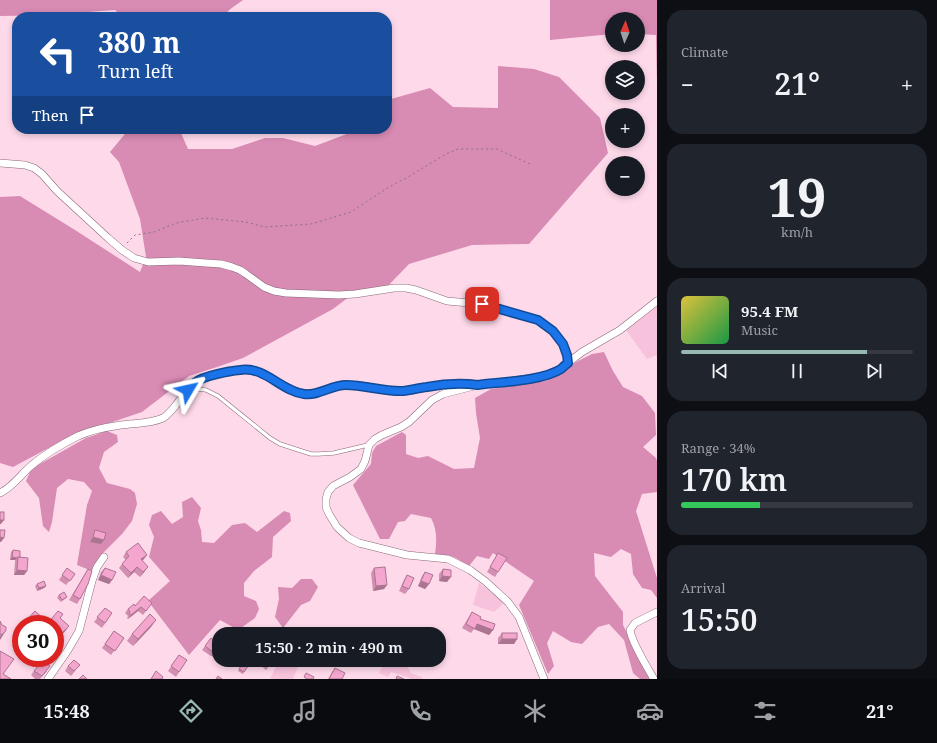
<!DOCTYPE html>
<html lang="en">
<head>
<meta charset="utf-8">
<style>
  body { margin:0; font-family:"Noto Serif",serif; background:#20242c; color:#f1f3f6; height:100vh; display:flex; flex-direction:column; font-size:15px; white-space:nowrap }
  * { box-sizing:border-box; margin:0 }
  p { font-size:13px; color:#9ea1a6 }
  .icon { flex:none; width:22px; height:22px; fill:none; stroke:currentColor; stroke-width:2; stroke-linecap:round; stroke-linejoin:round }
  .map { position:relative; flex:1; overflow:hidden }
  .details { display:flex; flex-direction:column; gap:10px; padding:10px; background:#0d0f14; width:280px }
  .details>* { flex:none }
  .banner { position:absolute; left:12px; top:12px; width:380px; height:122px; border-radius:16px; box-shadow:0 2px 6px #0003; background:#1a4fa0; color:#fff; overflow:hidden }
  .needle { width:26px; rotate:3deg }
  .tools { position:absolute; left:605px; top:12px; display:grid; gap:8px }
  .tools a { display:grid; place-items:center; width:40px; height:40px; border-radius:50%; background:#171b24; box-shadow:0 2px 6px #0003; font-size:20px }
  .speed { position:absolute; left:12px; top:615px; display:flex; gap:8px; font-size:20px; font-weight:700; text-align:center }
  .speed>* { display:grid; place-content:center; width:52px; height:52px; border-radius:50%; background:#171b24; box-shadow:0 2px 6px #0003; line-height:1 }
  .speed .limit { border:6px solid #d22; background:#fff; color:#111 }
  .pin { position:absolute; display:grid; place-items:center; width:34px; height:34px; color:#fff; margin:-17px; border-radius:8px; box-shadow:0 2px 6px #0006 }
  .me { position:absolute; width:44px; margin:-22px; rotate:54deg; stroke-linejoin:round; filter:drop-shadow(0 0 3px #0008) }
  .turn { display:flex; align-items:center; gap:14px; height:84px; padding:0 20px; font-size:18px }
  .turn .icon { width:52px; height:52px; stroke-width:2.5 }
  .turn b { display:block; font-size:28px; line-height:34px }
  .then { display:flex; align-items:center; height:38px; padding:0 20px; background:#0003; gap:8px; font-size:15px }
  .big { font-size:30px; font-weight:600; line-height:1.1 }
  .details .tile { flex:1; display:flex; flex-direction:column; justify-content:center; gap:6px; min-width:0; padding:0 14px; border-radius:16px; background:#20242c }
  .details .dial { align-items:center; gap:0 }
  .dial b { font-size:52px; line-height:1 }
  .song { display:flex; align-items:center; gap:12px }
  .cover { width:48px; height:48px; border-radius:6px; background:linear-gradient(135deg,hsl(50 70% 55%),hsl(140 70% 35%)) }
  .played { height:4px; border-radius:2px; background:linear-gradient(90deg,#98b8b4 80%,#363941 80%) }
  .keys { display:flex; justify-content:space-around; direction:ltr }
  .heat { display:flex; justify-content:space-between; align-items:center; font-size:22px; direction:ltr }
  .charge { height:6px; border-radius:3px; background:linear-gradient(90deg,#34c759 34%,#363941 0) }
  .trip { position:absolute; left:212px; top:627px; width:234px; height:40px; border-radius:16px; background:#171b24; box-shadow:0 2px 6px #0003; font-weight:600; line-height:40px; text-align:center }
  .menu { display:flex; height:64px; justify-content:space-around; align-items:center; background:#090b0e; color:#9ea1a6 }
  .menu .icon { width:28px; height:28px }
  .menu .on { color:#98b8b4 }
  .menu b { font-size:18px; color:#f1f3f6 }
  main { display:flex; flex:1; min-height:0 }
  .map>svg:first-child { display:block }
  .green { fill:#f7c2dc }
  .forest { fill:#d88bb3 }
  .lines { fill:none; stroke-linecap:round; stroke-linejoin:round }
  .lane-casing { stroke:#886877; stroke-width:4.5 }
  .street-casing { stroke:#886877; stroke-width:8 }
  .path { stroke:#8b737e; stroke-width:1; stroke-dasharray:2 3; stroke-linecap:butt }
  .lane { stroke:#fff; stroke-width:3.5 }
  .street { stroke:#fff; stroke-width:7 }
  .wall { fill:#d28fb1 }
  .shaded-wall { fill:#ab7490 }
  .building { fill:#f4a6ce; stroke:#ab7490 }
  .route-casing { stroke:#114b97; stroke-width:10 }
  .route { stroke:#1a73e8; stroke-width:7 }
</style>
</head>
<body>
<main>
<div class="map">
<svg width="657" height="679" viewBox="0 0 657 679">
  <rect width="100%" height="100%" fill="#fed9ea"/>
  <g class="green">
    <polygon points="657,305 657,355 647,359 626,330"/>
    <polygon points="479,583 500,599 504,603 494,612 473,605"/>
    <polygon points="279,660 290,660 299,665 293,679 270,679"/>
    <polygon points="386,660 415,660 409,662 408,668 411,673 422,677 422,679 409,679 410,678 391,672 388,677 379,673"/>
  </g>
  <g class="forest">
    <path d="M0 0H243L229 10 224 17H123L115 10C77 13 39 16 0 16Z"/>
    <polygon points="550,0 657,0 657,83 656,35 638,34 638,19 612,19 612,34 550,40"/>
    <polygon points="498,66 534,69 559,77 600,118 608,153 529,244 472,245 409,264 383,291 358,290 333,309 243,358 217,367 189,376 142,412 71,436 13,467 0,463 0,197 20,196 75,230 140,272 146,257 140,219 119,162 110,152 129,129 190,129 181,133 188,149 232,149 265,138 283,138 315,146 360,129 387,129 387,103 391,99 430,88 453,107 498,108"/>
    <path d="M604 352 613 371 623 387 642 396 655 413 656 435 643 447 656 458 657 461V492L642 494 636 511 657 578V598L651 590 642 588 633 574 631 554 621 549 611 557 594 553 595 576 623 612V625L650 679H640L633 673 624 640 609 624 598 627 582 644 571 642 553 631 547 643 554 666 548 674 519 605 534 581 493 553 489 559 477 556 469 566 454 557 435 554C437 541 437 529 431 518L411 514 405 521 398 522 389 539H380L353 485 371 464 372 453 376 446 402 432 406 435V454L418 458 428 456 454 469 474 468 480 438 476 413 475 398 491 389 545 381 580 360 592 354Z"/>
    <polygon points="107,431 117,435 118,442 104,452 99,468 107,483 130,489 135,493 137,504 132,521 122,534 101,555 92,571 77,565 87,505 92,491 84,482 68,479 57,488 52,522 49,532 43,526 39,498 26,481 30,472 38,465 86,438"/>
    <polygon points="192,497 201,508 198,521 201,530 202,542 214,543 232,525 245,523 257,532 284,511 290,513 291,521 273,537 272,557 254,571 244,583 244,596 256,601 259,609 255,618 238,630 220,620 189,655 148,601 170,581 149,557 154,537 149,525 152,515 161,511 172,524 183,517 182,502"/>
    <polygon points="301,579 312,579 318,587 310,601 301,605 283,628 275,617 279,599 278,587 292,588"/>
  </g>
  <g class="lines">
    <defs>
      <polyline id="lane" points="191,388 206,390 218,396 270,438 280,444 311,454 319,454 334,453 368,445"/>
      <g id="street">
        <polyline points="0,163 25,165 34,168 42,174 57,191 108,238 122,250 134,258 148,262 179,261 206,263 221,264 232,267 240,270 246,274 264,287 274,291 286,293 339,295 355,294 394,288 406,288 416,290 447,301 481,304 538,320 553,331 563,344 567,355 568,363"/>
        <path d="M0 493C13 487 21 474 32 465 45 454 62 444 78 436 91 430 107 427 121 425 135 423 150 424 163 418 168 415 172 410 176 405 185 393 193 381 209 376 220 373 240 368 251 370 259 371 267 377 275 381 284 386 292 391 302 393 317 396 329 387 343 385 362 383 381 391 400 391 409 391 418 388 427 387 441 384 458 384 472 385"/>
        <polyline points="48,679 68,650 79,631 92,581 97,567 104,557"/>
        <polyline points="544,679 519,617 508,602 485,581 470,570 448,559 407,555 359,543 349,538 337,527 329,514 326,507 326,499 328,492 333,486 350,477 361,469 365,461 369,445 375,439 382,435 401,427 409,422 432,400 443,394 478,385 533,378 547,375 560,369 582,352 620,330 657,301"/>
        <path d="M654 679C647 667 632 643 630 630L635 623 657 612"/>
      </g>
    </defs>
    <use href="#lane" class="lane-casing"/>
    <use href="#street" class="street-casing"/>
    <polyline class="path" points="127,243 135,235 154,232 176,223 205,218 246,222 265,227 311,224 351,212 389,187 408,177 426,166 448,153 458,149 497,149 532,165"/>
    <use href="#lane" class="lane"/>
    <use href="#street" class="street"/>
  </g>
  <g class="wall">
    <polygon points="95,530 101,544 90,542 92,535"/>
    <polygon points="13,550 20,557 27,571 24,575 14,575 15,562 15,560 10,560 11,552"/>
    <polygon points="126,552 144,559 142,561 145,571 140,577 134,572 128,578 119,568 122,564 126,560 123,557"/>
    <polygon points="498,553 498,572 495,577 487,572"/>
    <polygon points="67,568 75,574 66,585 59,580"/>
    <polygon points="105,568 112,580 109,584 98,580 101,572"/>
    <polygon points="374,568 387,585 384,589 373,591 371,573"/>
    <polygon points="88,569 80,599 77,604 69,600"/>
    <polygon points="443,569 447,582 439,581 439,574"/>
    <polygon points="425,572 429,584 425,589 418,586 422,576"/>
    <polygon points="407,575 409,589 405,594 399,591 404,580"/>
    <polygon points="37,584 46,586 44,588 37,591 35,586"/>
    <polygon points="59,595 67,597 65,599 61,602 57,598"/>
    <polygon points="152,603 143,615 138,611 128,619 127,618 128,616 125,613 128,609 135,606"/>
    <polygon points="105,608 112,613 102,628 94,622"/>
    <polygon points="472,612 493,630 489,635 474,629 471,633 462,628"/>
    <polygon points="60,618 69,626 66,630 58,639 55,637 55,624 24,624 25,622 48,623"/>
    <polygon points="151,627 133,646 127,641 132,634"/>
    <polygon points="114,631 124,638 111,655 102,648"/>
    <polygon points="502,633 517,639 514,644 498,644 498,638"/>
    <polygon points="211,638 219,645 219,660 227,660 224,664 212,656 211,656 202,650"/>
    <polygon points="179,655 187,660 176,677 168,671"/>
    <polygon points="260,660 274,660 266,670 258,663"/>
    <polygon points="356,660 364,660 362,663"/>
    <polygon points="243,663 248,666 243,674 238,671"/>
    <polygon points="68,666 76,670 71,676 65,671"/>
    <polygon points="335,668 342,679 328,679 332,672"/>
    <polygon points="34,671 47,671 40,679 35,679 31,675"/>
  </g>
  <g class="shaded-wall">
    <polygon points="0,520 4,520 1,524 0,524"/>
    <polygon points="0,537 4,538 1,542 0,542"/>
    <polygon points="93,537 104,540 101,544 90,542"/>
    <polygon points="147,555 144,559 138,564 141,559"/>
    <polygon points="12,557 17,558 15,560 10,560"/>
    <polygon points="137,567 134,572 128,578 131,573"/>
    <polygon points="148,567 145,571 140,577 143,572"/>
    <polygon points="17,570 27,571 24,575 14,575"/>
    <polygon points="101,575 112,580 109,584 98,580"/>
    <polygon points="442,576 451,577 447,582 439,581"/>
    <polygon points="421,581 429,584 425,589 418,586"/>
    <polygon points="387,585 384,589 373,591 376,586"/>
    <polygon points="46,586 44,588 37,591 39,588"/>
    <polygon points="141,607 138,611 128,619 131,615"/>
    <polygon points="156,620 151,627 133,646 138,639"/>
    <polygon points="477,624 493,630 489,635 474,629"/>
    <polygon points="69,626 66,630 58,639 60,635"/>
    <polygon points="5,632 0,640 0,636 1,635"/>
    <polygon points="502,639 517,639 514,644 498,644"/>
  </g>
  <g class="building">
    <rect x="0" y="512" width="4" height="8"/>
    <polygon points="0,530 5,530 4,538 0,537"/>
    <polygon points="95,530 106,533 104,540 93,537"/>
    <polygon points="138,543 147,555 141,559 148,567 143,572 137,567 131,573 122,564 129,556 126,552"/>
    <polygon points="13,550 20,551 20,557 18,557 17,558 12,557"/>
    <polygon points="498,553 507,558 498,572 490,567"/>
    <polygon points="18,557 28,558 27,571 17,570"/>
    <polygon points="385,567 387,585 376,586 374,568"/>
    <polygon points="67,568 75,574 70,581 62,575"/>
    <polygon points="105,568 116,572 112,580 101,575"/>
    <polygon points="88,569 92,571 88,584 80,599 73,595"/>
    <polygon points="443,569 451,570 451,577 442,576"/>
    <polygon points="425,572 433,575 429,584 421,581"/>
    <polygon points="407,575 414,578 409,589 402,586"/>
    <polygon points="44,581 46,586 39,588 37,584"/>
    <polygon points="64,592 67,597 62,600 59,595"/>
    <polygon points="144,596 152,603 146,611 141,607 131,615 129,614 130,612 128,609 134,604 135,606"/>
    <polygon points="105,608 112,613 105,623 97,617"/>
    <polygon points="35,611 49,624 28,624 25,622"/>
    <polygon points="58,611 63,614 60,618 69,626 60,635 55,630 55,624 49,624 48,623"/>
    <polygon points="472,612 481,617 480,619 495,624 493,630 477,624 475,629 466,624"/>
    <polygon points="150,614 156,620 138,639 132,634"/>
    <polygon points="0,621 2,625 6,627 6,630 5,632 1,635 0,634"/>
    <polygon points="114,631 124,638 115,651 105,644"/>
    <rect x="502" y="633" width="15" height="6"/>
    <polygon points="211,638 219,645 219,655 214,652 214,653 205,646"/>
    <polygon points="0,651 14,659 3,674 11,679 0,679"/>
    <polygon points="179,655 187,660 179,672 171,666"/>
    <polygon points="43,660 50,666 42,676 34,671"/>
    <polygon points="74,660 80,665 74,671 68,666"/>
    <polygon points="263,660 274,660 270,665"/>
    <polygon points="243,663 248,666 244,672 239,669"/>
    <polygon points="335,668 345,673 342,679 329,679"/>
    <polygon points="156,671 163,677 162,679 151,679"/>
    <polygon points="306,673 314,677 313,679 307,679 304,677"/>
    <polygon points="83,675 87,679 79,679"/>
    <polygon points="218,676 222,679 216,679"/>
    <polygon points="397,676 404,679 396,679"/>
  </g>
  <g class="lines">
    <defs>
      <path id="route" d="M188 390C190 387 193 384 196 382 203 376 230 371 240 370 265 366 281 391 304 394 319 396 331 385 346 385 365 385 384 392 403 391 411 390 419 388 427 387 443 384 462 383 478 385 500 382 542 381 561 369 563 367 565 365 568 363L567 355 563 344 553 331 538 320 482 304"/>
    </defs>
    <use href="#route" class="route-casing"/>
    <use href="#route" class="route"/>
  </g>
</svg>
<div class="tools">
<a><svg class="needle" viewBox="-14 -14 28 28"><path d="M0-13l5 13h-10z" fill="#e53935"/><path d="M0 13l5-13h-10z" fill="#9ea1a6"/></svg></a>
<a><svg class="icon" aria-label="layers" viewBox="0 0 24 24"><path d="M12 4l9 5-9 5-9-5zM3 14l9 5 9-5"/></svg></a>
<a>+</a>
<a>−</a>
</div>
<div class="speed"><div class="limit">30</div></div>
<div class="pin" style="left:482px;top:304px;background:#d93025"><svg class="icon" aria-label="arrive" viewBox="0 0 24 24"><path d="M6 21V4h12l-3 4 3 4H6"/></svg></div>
<svg class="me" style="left:188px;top:390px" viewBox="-20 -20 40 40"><path d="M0-17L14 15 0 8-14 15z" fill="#1a73e8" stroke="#fff" stroke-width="4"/></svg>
<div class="trip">15:50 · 2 min · 490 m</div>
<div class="banner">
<div class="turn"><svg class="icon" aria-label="left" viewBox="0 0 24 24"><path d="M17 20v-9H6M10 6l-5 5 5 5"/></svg><div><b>380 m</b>Turn left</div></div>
<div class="then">Then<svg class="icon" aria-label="arrive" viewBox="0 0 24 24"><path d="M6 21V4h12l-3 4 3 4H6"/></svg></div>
</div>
</div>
<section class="details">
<div class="tile"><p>Climate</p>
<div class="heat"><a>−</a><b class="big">21°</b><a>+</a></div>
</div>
<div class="tile dial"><b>19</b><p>km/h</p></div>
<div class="tile">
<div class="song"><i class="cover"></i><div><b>95.4 FM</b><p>Music</p></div></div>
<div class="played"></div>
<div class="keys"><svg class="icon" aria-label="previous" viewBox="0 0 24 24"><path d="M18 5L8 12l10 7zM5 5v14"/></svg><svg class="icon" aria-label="pause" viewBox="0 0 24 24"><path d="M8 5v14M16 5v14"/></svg><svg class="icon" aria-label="next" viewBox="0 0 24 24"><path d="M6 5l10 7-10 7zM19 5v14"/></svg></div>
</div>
<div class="tile"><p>Range · 34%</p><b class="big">170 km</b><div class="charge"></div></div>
<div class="tile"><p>Arrival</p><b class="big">15:50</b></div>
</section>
</main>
<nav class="menu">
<b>15:48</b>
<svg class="icon on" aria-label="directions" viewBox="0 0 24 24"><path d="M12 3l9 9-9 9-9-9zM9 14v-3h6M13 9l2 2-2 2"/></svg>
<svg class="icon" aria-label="music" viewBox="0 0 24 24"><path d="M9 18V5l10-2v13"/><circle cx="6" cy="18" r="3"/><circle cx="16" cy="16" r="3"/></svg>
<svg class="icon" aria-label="phone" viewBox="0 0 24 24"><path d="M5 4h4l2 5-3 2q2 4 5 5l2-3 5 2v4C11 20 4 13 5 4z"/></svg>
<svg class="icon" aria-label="climate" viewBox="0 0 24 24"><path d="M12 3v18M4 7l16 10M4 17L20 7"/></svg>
<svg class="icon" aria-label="car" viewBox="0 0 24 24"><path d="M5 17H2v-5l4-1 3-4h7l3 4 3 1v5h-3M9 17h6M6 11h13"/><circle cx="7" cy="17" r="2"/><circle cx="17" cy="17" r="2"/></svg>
<svg class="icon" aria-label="filters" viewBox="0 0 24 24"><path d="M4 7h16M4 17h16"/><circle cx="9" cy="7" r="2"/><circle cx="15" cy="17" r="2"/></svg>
<b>21°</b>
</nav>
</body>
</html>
